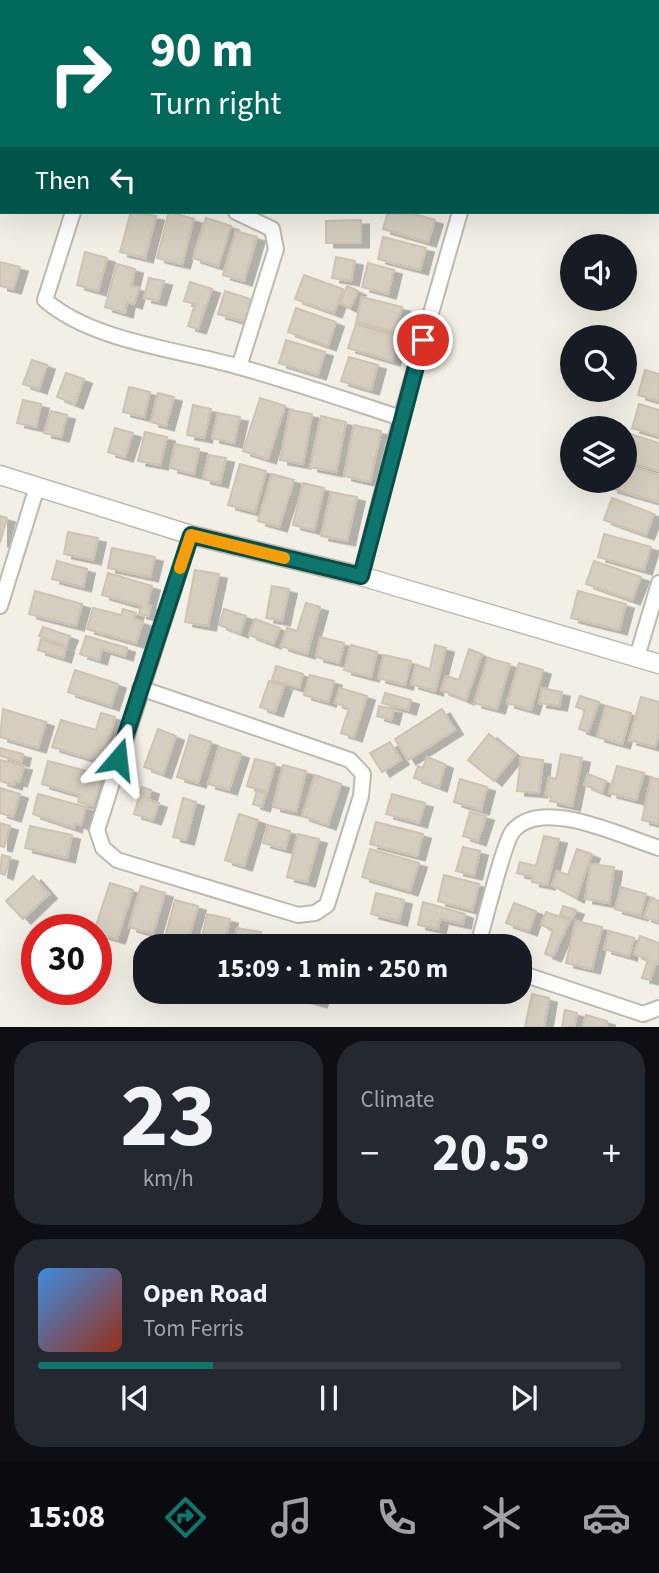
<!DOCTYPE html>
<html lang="en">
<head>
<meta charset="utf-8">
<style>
  body { margin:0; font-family:"Source Sans 3",sans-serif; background:#242831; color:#f1f3f6; height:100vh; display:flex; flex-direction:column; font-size:26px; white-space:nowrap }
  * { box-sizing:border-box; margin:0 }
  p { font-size:23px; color:#9ea1a6 }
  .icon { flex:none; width:38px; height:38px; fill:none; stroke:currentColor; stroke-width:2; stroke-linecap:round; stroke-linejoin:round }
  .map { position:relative; height:1027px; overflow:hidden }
  .drawer { display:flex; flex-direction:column; gap:14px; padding:14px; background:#0d0f14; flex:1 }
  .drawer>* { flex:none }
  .banner { position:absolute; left:0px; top:0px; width:660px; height:214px; box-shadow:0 7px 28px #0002; background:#00695c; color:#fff; overflow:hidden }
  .buttons { position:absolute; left:560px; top:234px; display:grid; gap:14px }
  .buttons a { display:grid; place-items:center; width:77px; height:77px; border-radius:50%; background:#171b24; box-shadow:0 7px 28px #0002; font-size:35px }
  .speed { position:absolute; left:21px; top:914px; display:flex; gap:14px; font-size:35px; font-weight:700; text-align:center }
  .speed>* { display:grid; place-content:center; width:91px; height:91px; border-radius:50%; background:#171b24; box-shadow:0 7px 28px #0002; line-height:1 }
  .speed .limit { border:10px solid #d22; background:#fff; color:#111 }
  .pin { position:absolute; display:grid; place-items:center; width:60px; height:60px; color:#fff; margin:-30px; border:4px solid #fff; border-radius:50%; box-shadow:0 2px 7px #0007 }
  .me { position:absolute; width:77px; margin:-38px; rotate:17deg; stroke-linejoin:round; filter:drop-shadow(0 0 5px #0008) }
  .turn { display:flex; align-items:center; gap:24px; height:147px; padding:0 35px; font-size:32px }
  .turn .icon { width:91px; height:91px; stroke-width:2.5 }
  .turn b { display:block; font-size:49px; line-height:60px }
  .then { display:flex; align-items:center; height:66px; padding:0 35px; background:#0003; gap:14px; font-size:26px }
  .big { font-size:52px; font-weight:700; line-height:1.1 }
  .drawer .card { flex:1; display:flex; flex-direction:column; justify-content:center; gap:10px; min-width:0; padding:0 24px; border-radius:28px; background:#242831 }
  .drawer .dial { align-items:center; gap:0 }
  .dial b { font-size:91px; line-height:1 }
  .song { display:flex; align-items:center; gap:21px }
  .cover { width:84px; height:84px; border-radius:10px; background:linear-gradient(135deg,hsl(210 70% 55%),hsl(10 70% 35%)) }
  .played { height:7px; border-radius:4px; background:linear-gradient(90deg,#0f766e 30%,#363941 30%) }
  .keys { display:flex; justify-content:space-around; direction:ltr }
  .heat { display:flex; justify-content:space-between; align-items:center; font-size:38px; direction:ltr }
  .drawer .tiles { flex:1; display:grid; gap:14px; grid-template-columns:1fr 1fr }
  .card:last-child { grid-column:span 2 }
  .trip { position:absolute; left:133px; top:934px; width:399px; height:70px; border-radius:28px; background:#171b24; box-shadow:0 7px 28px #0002; font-weight:700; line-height:70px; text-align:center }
  .tab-bar { display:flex; height:112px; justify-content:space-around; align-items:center; background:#090b0e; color:#9ea1a6 }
  .tab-bar .icon { width:49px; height:49px }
  .tab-bar .on { color:#0f766e }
  .tab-bar b { font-size:32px; color:#f1f3f6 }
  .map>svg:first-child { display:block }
  .building { fill:#d5cdbf; stroke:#cdc3b0; stroke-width:2; filter:url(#shadow) }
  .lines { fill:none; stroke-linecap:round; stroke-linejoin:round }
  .minor-casing { stroke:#bfb9ac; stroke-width:18 }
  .tertiary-casing { stroke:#bfb9ac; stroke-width:21 }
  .minor { stroke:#fff; stroke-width:14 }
  .tertiary { stroke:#fff; stroke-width:18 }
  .route-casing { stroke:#0a4d48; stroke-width:18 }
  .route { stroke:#0f766e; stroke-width:12 }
  .slow { stroke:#f59e0b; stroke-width:12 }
</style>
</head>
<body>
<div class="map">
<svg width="659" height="1027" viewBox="0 0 659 1027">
  <defs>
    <filter id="shadow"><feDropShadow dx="8" dy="4.5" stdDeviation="0" flood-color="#0004"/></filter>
  </defs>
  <rect width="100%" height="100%" fill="#f2efe6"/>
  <g class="building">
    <polygon points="337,0 385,0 337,2"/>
    <polygon points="647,0 659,0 659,92 658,2"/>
    <polygon points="131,212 156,216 145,258 120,252"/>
    <polygon points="169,212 194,219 182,264 157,258"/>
    <polygon points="388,212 407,212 435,220 428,242 383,229"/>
    <polygon points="206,218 231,226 218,266 193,258"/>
    <polygon points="361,220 361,243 326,243 326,221"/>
    <polygon points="236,231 257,237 244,281 223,275"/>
    <polygon points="383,237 426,248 420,270 378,259"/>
    <polygon points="85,252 107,258 98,291 77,285"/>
    <polygon points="336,257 355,261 351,281 332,278"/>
    <polygon points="0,262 20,267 13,289 0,286"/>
    <polygon points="368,263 394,270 388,294 362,287"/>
    <polygon points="117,264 135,269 131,286 139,288 134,304 127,302 125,313 105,307"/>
    <polygon points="304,275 343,289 334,313 295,299"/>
    <polygon points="149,278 164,281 158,301 144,298"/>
    <polygon points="190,282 212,289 198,329 188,326 195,304 184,301"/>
    <polygon points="347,286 358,291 350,308 340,303"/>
    <polygon points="225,291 253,300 246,322 218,314"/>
    <polygon points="362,297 402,307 395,332 356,322"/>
    <polygon points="296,308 336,322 328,346 288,332"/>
    <polygon points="356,324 399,337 392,361 348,348"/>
    <polygon points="286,340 325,352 318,375 279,363"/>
    <polygon points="349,357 378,365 371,390 341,381"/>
    <polygon points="32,360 47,365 39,389 23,384"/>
    <polygon points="645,370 659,374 659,401 638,395"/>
    <polygon points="66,373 84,379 75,404 57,397"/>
    <polygon points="129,387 150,392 144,417 123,412"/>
    <polygon points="158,393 174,397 166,426 151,422"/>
    <polygon points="260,398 285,406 268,459 243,451"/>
    <polygon points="23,400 41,404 36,427 17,423"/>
    <polygon points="639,404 659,410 659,436 632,428"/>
    <polygon points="193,405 211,409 204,438 187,435"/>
    <polygon points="290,410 312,414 303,464 280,460"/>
    <polygon points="51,411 67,415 61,437 44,433"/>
    <polygon points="218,413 240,417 234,443 212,438"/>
    <polygon points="321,416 346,422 336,472 310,467"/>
    <polygon points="354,425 381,431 370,482 344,476"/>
    <polygon points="115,428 133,433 125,457 108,452"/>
    <polygon points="145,432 167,437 160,465 138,461"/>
    <polygon points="627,433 659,443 659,471 625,461"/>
    <polygon points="175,444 199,449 194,474 170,468"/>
    <polygon points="209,455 226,458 220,483 203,479"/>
    <polygon points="240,464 266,471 255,512 228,505"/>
    <polygon points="625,465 659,475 658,502 610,488 612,481 625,481"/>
    <polygon points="272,474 294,480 279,527 258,521"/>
    <polygon points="303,483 324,488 314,530 293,525"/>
    <polygon points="331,492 357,497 347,541 321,536"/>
    <polygon points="612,498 654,514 646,535 604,520"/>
    <polygon points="0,516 7,518 0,543"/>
    <polygon points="68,532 98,538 93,560 64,554"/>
    <polygon points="604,534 651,547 644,570 598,557"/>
    <polygon points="112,548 155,557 150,577 108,568"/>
    <polygon points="57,561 87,569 83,587 52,579"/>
    <polygon points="594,561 641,577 632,600 586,584"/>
    <polygon points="195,570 219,574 208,626 185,622"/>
    <polygon points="108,573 152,586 147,605 151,606 148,616 139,614 141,606 102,595"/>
    <polygon points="272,586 289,589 282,621 266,618"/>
    <polygon points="35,591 82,604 76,626 29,614"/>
    <polygon points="578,591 626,604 619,630 571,618"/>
    <polygon points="306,603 320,607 307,654 281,646 287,628 297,631"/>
    <polygon points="93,608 121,615 123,609 136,613 134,619 143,622 136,643 87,629"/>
    <polygon points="224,609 246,616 240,633 219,625"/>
    <polygon points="255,619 280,628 273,644 249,635"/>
    <polygon points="43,627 70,636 66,646 39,636"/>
    <polygon points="86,636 127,648 125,656 102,649 99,660 80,654"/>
    <polygon points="320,637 344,643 339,663 316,657"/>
    <polygon points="41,639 66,648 63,658 38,650"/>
    <polygon points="351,645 377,652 371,677 344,670"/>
    <polygon points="435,645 446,648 435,691 411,684 416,665 430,669"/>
    <polygon points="469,649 482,654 466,700 441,690 446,676 459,680"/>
    <polygon points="384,655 411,661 405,685 378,678"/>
    <polygon points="488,658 510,664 497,709 474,703"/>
    <polygon points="519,663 543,670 531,710 507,703"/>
    <polygon points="276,666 303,674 299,688 272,680"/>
    <polygon points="75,670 118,684 111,706 68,692"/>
    <polygon points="310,675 334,681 328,702 304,695"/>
    <polygon points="269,681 284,686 275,712 260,707"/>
    <polygon points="340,688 367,696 354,737 341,733 349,708 335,703"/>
    <polygon points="542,688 562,692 559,706 539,703"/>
    <polygon points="385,693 411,700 408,710 382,703"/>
    <polygon points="580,696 599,702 588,732 579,729 585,710 576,707"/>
    <polygon points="641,697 659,702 659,732 655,747 629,740"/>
    <polygon points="379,706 394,709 391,720 377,716"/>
    <polygon points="606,706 631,713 622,744 597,737"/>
    <polygon points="3,709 46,722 38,748 0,737"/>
    <polygon points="442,709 455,730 408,760 395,739"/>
    <polygon points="101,713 115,717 102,762 52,747 61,720 96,730"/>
    <polygon points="158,729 176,736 163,774 144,767"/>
    <polygon points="489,734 515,755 494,781 468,760"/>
    <polygon points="190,735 211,742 198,783 177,777"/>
    <polygon points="390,742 401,760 382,772 370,753"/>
    <polygon points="219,747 241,754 229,790 208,784"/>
    <polygon points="0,748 23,754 21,762 0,756"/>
    <polygon points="561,754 582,758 572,806 550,801 551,797 545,795 549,777 556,779"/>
    <polygon points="427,757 445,764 439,787 414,778 418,766 423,768"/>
    <polygon points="521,757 543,760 539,793 517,791"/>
    <polygon points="255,759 275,764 267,792 247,786"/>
    <polygon points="0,760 24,766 19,782 15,781 14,785 0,781"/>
    <polygon points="48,761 102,775 93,806 78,802 80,795 42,784"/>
    <polygon points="283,765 306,771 296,812 273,807"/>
    <polygon points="617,766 644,773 636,800 609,793"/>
    <polygon points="588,774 606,781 602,792 584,785"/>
    <polygon points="315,775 341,784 328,825 302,816"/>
    <polygon points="651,778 659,779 659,824 642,820"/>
    <polygon points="460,779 487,787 481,810 454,802"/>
    <polygon points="142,787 151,790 148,800 159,803 153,820 134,814"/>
    <polygon points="0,788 20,794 13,817 0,813"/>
    <polygon points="257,791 266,793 262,807 253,804"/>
    <polygon points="38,794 86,807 81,825 75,823 74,828 33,814"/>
    <polygon points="392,794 425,803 419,823 386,814"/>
    <polygon points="183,798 196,802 186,840 173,837"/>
    <polygon points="470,812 486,816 478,841 463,836"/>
    <polygon points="239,814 258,820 244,866 225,860"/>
    <polygon points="376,822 423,834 417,856 370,844"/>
    <polygon points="0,823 10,826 4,847 0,846"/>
    <polygon points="268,825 290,831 285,849 263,843"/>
    <polygon points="30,826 72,835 67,858 25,848"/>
    <polygon points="298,834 319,839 307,882 287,877"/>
    <polygon points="544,836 559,839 547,885 532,882 533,877 517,873 520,862 536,866"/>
    <polygon points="463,847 480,851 474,875 456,871"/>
    <polygon points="370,849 419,863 410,891 362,877"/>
    <polygon points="577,849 592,854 576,898 552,885 557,871 568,875"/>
    <polygon points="2,855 10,857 5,875 0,873"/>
    <polygon points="591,864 614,867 609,903 585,899"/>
    <polygon points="444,875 479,884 472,910 438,901"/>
    <polygon points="33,876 49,894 23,919 6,901"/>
    <polygon points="110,883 133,890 117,939 96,933 95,929"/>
    <polygon points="141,886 165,893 153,934 129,927"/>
    <polygon points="621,887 646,894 640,916 615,909"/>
    <polygon points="376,893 404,900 399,921 371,914"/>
    <polygon points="651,898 659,901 659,922 644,917"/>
    <polygon points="175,900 198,906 186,947 164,941"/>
    <polygon points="423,902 465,914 463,924 440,919 438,929 418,925"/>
    <polygon points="514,903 536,911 529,931 506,923"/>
    <polygon points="563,906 576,910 572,919 560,915"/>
    <polygon points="546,912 570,920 553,957 545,954 553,930 541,925"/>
    <polygon points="207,914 230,919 224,947 200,947"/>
    <polygon points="576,921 602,927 592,969 566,963"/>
    <polygon points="237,928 261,932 258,947 233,947"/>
    <polygon points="609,931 634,938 629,956 604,949"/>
    <polygon points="269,936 293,941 292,947 266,947"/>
    <polygon points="640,936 659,943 659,964 656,963 650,980 642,978 648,959 634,954"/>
    <polygon points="299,992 322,992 319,1003 298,997"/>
    <polygon points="532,994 549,998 544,1027 525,1027"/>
    <polygon points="565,1010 577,1013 574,1027 562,1027"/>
    <polygon points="586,1015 607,1021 606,1027 583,1027"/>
  </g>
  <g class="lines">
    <defs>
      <g id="minor">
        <polyline points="106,0 112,2"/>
        <polyline points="594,0 597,2"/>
        <polyline points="309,2 309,0"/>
        <polyline points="525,2 526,0"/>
        <polyline points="658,155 659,155"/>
        <path d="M73 212 45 300C92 341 176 349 236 366 291 381 346 400 401 418"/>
        <polyline points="236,212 272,229 276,249 239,367"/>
        <polyline points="361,576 401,418 460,212"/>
        <polyline points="0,606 37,487"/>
        <polyline points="637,657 659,583"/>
        <polyline points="140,688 350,760 363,774 361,796 327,905 315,913 298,915 117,860 103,848 97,830 191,535"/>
        <path d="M482 947 478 944C484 925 504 841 513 831 542 796 623 837 659 848"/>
        <polyline points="520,973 643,1014 659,1008"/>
      </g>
      <polyline id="tertiary" points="0,475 191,535 361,576 659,664"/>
    </defs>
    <use href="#minor" class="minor-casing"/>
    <use href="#tertiary" class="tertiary-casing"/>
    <use href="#minor" class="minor"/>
    <use href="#tertiary" class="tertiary"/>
  </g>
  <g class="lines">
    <defs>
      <polyline id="route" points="118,759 191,535 361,576 423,340"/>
    </defs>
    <use href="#route" class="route-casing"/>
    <use href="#route" class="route"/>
    <polyline class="slow" points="180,568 191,535 284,558"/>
  </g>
</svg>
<div class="buttons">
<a><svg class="icon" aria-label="sound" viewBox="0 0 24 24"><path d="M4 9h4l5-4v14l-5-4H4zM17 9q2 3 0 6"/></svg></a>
<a><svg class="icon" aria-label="search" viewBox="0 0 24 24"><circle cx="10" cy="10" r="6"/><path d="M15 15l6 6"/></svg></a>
<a><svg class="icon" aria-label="layers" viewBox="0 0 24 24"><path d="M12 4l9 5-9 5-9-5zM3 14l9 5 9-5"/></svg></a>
</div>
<div class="speed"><div class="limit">30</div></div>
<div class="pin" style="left:423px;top:340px;background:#d93025"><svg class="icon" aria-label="arrive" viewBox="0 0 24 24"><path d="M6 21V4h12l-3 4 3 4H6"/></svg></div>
<svg class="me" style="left:118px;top:759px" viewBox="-20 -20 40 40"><path d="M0-17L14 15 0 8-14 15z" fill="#0f766e" stroke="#fff" stroke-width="4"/></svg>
<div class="trip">15:09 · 1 min · 250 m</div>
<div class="banner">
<div class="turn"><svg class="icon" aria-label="right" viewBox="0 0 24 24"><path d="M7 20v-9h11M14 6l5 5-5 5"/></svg><div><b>90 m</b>Turn right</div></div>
<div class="then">Then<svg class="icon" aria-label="left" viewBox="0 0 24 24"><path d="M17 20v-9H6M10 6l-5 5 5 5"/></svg></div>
</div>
</div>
<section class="drawer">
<div class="tiles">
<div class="card dial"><b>23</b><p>km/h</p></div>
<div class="card"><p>Climate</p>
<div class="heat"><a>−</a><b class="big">20.5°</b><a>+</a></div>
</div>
<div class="card">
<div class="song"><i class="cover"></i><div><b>Open Road</b><p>Tom Ferris</p></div></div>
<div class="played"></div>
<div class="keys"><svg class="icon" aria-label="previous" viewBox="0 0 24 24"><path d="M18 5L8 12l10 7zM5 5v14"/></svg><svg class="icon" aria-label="pause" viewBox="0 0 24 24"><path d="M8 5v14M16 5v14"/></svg><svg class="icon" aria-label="next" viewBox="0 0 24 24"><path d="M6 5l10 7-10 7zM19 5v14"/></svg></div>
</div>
</div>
</section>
<nav class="tab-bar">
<b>15:08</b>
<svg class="icon on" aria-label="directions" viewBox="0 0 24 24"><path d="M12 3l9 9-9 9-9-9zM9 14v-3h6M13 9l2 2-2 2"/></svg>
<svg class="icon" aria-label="music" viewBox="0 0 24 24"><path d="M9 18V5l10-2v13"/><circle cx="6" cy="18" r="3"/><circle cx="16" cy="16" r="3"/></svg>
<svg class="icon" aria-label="phone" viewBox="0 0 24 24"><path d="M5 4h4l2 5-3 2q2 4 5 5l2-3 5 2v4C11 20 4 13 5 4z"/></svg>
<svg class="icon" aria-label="climate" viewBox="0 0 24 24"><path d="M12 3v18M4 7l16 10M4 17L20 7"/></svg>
<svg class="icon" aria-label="car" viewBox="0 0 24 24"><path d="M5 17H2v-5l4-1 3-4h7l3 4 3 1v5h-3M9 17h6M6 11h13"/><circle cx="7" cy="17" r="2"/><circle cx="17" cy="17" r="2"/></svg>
</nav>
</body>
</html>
